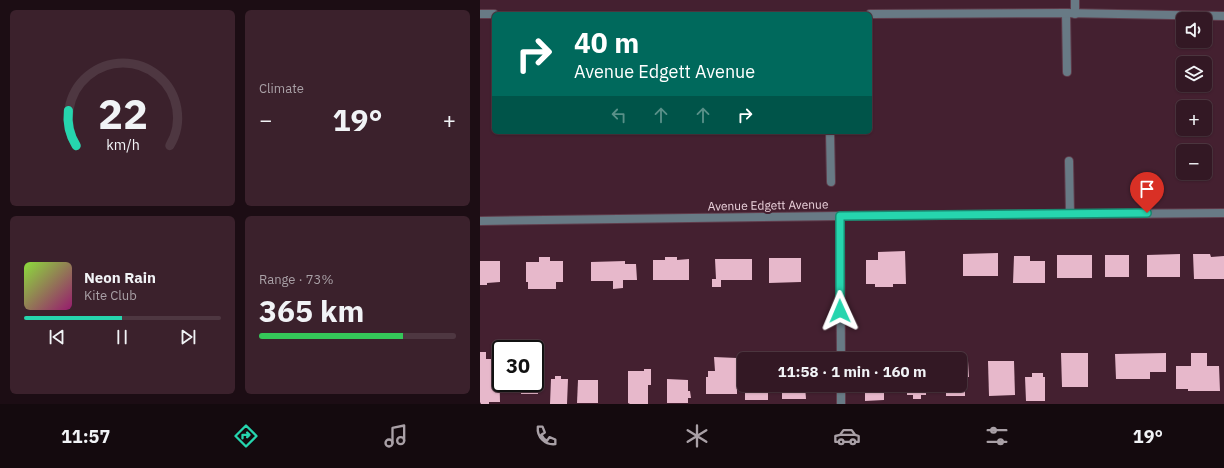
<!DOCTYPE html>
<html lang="en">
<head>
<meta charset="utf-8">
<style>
  body { margin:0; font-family:"IBM Plex Sans",sans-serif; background:#3b212c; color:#f1f3f6; height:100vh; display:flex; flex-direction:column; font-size:15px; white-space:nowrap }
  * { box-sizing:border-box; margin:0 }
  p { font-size:13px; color:#a9a0a6 }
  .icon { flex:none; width:22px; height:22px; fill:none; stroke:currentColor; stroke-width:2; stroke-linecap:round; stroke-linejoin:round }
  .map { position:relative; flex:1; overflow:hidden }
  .drawer { display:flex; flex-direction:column; gap:10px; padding:10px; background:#1c0d14; width:480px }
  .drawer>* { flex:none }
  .top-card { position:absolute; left:12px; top:12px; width:380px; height:122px; border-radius:6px; box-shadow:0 1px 3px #0004,0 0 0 1px #4e3741; background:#00695c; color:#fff; overflow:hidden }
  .tools { position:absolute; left:696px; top:12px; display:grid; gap:8px }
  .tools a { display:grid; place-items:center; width:36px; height:36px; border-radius:6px; background:#331824; box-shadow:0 1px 3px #0004,0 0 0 1px #4e3741; font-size:20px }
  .speed { position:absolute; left:12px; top:340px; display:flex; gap:8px; font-size:20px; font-weight:700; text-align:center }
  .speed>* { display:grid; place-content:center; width:52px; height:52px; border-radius:50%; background:#331824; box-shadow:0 1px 3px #0004,0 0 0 1px #4e3741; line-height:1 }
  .speed .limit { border:2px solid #111; border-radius:6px; background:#fff; color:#111 }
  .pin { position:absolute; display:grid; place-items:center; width:34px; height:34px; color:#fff; margin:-41px -17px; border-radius:50% 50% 50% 0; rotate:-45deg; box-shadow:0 0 4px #0007 }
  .pin .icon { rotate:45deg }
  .me { position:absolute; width:44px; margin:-22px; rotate:359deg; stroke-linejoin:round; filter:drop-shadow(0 0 3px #0008) }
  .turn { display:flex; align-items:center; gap:14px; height:84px; padding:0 16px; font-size:18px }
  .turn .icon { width:52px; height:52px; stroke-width:2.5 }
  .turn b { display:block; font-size:28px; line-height:34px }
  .lanes { display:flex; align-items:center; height:38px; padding:0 16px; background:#0003; justify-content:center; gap:20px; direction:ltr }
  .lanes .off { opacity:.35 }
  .big { font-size:30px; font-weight:700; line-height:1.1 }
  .drawer .tile { flex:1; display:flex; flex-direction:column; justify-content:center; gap:6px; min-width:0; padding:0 14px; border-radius:6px; background:#3b212c }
  .drawer .dial { align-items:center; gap:0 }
  .dial svg { height:104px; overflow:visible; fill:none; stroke:#4e3741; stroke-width:7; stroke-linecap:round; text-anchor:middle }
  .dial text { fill:#f1f3f6; stroke:none }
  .song { display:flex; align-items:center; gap:12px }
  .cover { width:48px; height:48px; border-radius:6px; background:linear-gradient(135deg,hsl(90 70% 55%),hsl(320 70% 35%)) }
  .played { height:4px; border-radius:2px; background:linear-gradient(90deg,#26d5ae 50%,#4e3741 50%) }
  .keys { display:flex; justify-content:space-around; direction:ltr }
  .heat { display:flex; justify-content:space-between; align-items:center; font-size:22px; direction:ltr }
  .charge { height:6px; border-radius:3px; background:linear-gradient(90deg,#34c759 73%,#4e3741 0) }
  .drawer .tiles { flex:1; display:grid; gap:10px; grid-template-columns:repeat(2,1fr) }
  .trip { position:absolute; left:257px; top:352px; width:230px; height:40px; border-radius:6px; background:#331824; box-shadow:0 1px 3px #0004,0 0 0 1px #4e3741; font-weight:700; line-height:40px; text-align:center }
  .tab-bar { display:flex; height:64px; justify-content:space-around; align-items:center; background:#140a0e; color:#a9a0a6 }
  .tab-bar .icon { width:28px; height:28px }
  .tab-bar .on { color:#26d5ae }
  .tab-bar b { font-size:18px; color:#f1f3f6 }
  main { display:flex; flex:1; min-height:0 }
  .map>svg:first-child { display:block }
  .building { fill:#e7b8cb }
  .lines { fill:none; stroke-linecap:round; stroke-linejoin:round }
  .service-casing { stroke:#5f3c4b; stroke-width:10 }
  .minor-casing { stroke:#5f3c4b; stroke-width:10 }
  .service { stroke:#687a85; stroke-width:8 }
  .minor { stroke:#687a85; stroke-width:8 }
  .route-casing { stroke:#198a71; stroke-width:10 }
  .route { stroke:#26d5ae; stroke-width:7 }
  .labels { text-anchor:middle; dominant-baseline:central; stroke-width:4; stroke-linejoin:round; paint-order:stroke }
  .street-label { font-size:12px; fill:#ead1db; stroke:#442030 }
</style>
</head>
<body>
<main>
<section class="drawer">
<div class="tiles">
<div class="tile dial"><svg viewBox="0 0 100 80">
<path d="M14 69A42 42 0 1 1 86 69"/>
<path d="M14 69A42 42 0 0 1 8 42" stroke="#26d5ae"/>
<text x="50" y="56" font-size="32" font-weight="700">22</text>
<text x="50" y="72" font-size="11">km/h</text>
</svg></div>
<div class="tile"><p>Climate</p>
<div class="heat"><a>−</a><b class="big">19°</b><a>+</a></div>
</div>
<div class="tile">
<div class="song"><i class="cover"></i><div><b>Neon Rain</b><p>Kite Club</p></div></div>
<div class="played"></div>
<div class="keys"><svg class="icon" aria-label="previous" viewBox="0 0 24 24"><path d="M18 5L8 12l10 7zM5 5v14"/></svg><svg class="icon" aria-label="pause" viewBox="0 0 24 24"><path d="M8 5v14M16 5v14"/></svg><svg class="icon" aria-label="next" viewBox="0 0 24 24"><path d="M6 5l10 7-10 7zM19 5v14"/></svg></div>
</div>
<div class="tile"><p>Range · 73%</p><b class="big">365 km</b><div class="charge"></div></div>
</div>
</section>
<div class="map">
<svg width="744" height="404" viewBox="0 0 744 404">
  <rect width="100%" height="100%" fill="#442030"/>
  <g class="building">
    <polygon points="425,251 426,284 413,284 413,287 395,287 395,284 386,284 386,260 398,260 398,252"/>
    <polygon points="518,253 518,276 483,276 483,254"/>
    <polygon points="700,254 700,277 667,277 667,255"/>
    <polygon points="713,254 730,254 731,257 744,256 744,279 714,279"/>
    <rect x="577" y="255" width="35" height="23"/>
    <rect x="625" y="255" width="24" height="22"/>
    <polygon points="534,256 550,256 550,261 565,261 565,283 533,283"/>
    <polygon points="59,257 70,257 70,261 83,261 83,282 76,282 76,289 48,289 48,282 46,282 46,262 59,262"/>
    <polygon points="185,257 197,257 197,260 209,259 209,280 173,280 173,260 185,260"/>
    <polygon points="289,258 321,258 321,282 289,283"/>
    <polygon points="235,259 272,259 272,280 241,280 241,287 232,287 232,279 236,279"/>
    <polygon points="0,261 20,261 20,282 7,283 7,285 0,285"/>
    <polygon points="145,261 145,264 156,264 157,280 143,280 143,288 133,289 133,281 111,281 111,262"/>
    <polygon points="0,352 6,352 6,359 19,359 20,402 9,402 9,404 1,404 0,402"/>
    <polygon points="581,353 608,353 608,387 582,387"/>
    <polygon points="686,353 686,372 670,372 670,379 636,379 635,354"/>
    <polygon points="711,353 727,353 727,366 739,366 740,391 708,391 708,389 696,389 696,366 711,366"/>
    <polygon points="55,357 58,357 58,394 41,394 41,383 55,383"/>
    <polygon points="234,357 257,358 257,394 226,394 226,377 228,377 228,371 235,371"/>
    <polygon points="480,361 488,361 489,377 485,377 485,396 466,396 466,385 480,385"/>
    <polygon points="508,361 534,361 535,395 509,396"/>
    <polygon points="164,369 171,369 171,385 168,385 168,404 150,404 148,403 148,371 164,371"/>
    <polygon points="552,373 563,373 563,377 565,377 565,401 546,401 545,377 552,377"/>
    <polygon points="75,376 81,376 81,379 88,379 87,404 70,404 71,379 75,379"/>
    <polygon points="187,379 208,380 208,391 210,391 211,398 208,398 208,403 187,403"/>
    <polygon points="98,380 118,380 118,403 97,403"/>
    <polygon points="265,385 293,385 293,393 288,393 288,400 265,400"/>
    <polygon points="302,385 325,385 326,399 302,399"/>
    <polygon points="385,385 415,385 415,388 404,388 404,400 385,401"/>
    <polygon points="427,385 446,385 446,395 441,395 441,399 433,399 433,395 427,395"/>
  </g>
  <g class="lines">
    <defs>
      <g id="service">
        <polyline points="595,0 595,14"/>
        <polyline points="586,13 587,72"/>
        <polyline points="350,132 351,182"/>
        <polyline points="589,161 590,214"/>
      </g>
      <g id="minor">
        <polyline points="0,14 14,14"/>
        <polyline points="390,14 586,13 744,16"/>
        <polyline points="360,216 361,359"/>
        <polyline points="0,221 360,216 744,213"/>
        <polyline points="361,385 361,404"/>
      </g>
    </defs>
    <use href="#service" class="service-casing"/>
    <use href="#minor" class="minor-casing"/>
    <use href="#service" class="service"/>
    <use href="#minor" class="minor"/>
  </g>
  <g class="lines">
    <defs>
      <polyline id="route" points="360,311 360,216 667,213"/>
    </defs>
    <use href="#route" class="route-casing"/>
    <use href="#route" class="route"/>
  </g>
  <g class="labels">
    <g class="street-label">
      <text transform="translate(288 205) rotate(-1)">Avenue Edgett Avenue</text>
    </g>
  </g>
</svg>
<div class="tools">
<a><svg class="icon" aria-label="sound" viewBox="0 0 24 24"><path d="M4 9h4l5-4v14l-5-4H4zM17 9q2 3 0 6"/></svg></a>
<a><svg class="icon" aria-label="layers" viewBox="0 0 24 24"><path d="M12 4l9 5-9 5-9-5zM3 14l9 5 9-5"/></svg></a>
<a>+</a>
<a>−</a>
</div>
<div class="speed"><div class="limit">30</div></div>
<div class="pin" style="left:667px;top:213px;background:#d93025"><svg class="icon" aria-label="arrive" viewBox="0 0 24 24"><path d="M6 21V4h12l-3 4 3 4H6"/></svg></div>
<svg class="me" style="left:360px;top:311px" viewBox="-20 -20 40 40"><path d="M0-17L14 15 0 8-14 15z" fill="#26d5ae" stroke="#fff" stroke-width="4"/></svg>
<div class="trip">11:58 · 1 min · 160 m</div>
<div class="top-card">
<div class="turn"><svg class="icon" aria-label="right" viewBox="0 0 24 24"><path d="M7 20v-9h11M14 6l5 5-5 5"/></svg><div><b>40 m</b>Avenue Edgett Avenue</div></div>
<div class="lanes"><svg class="icon off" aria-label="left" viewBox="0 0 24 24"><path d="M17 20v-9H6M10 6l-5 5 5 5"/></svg><svg class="icon off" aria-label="ahead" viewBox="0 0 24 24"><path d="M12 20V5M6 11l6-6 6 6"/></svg><svg class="icon off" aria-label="ahead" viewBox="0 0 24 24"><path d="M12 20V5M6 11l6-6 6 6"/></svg><svg class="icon" aria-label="right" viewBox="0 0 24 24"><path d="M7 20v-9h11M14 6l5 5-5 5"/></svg></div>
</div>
</div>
</main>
<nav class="tab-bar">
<b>11:57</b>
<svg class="icon on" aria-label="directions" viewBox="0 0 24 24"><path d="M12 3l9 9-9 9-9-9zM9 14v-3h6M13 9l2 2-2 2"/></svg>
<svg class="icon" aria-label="music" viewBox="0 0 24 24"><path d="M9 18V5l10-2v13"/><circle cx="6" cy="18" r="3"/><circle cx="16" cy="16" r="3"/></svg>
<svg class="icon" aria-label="phone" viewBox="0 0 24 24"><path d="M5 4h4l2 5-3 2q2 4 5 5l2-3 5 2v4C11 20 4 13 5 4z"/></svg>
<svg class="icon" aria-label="climate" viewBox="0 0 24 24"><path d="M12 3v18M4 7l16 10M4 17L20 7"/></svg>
<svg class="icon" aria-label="car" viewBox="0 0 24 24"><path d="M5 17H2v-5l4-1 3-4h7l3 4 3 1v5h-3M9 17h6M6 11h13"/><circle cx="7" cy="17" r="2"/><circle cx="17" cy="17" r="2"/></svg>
<svg class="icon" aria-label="filters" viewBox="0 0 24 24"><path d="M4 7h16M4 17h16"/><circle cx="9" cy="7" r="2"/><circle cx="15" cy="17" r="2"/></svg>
<b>19°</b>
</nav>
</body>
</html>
